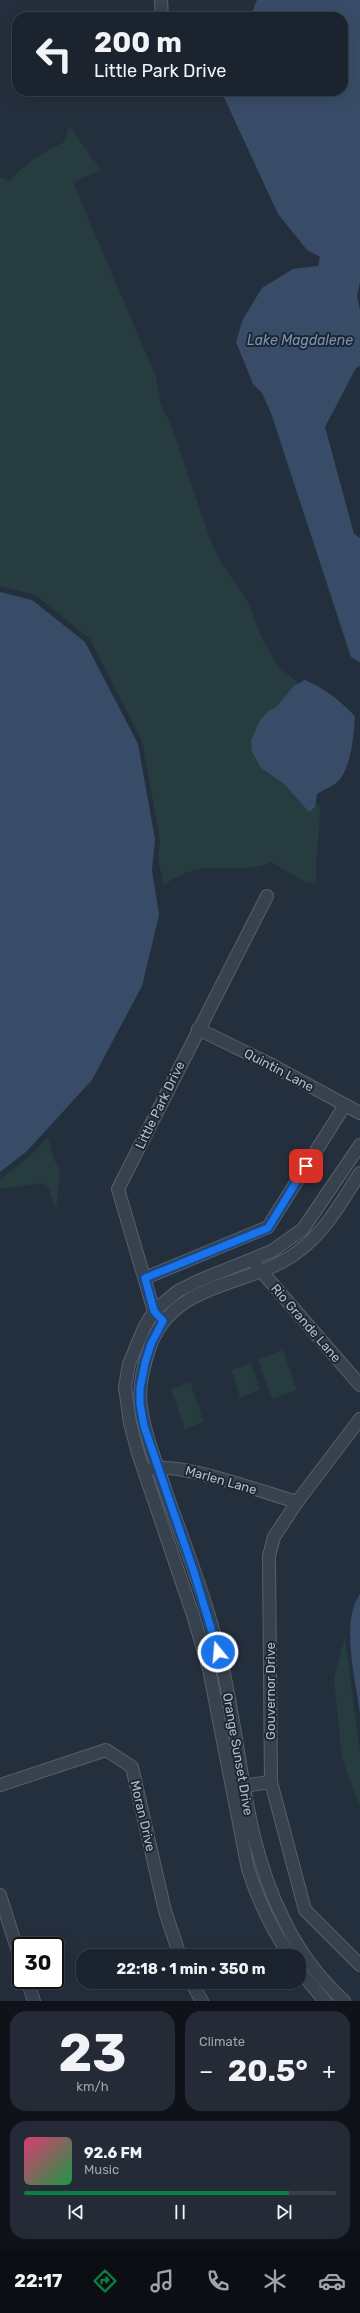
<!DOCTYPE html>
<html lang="en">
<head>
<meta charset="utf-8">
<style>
  body { margin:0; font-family:Rubik,sans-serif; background:#242b36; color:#f1f3f6; height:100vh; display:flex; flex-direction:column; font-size:15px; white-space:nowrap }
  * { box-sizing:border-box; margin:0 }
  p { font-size:13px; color:#a0a4aa }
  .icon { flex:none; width:22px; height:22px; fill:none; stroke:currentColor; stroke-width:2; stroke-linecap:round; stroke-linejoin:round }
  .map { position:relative; height:2001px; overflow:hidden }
  .side { display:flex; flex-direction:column; gap:10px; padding:10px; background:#0f1319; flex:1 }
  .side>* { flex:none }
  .banner { position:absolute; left:12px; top:12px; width:336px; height:84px; border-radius:16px; box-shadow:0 4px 16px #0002,0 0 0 1px #39404a; background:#1b232e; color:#f1f3f6; overflow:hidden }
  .speed { position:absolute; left:12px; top:1937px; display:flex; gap:8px; font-size:20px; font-weight:700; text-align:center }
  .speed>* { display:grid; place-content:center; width:52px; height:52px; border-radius:50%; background:#1b232e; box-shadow:0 4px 16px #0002,0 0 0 1px #39404a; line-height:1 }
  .speed .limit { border:2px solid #111; border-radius:6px; background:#fff; color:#111 }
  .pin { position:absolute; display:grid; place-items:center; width:34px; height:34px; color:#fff; margin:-17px; border-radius:8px; box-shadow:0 2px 6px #0006 }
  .me { position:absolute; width:44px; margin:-22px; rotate:343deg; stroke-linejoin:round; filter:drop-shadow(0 0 3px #0008) }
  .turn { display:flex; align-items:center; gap:14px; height:84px; padding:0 16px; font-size:18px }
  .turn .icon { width:52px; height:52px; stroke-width:2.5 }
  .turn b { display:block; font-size:28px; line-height:34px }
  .big { font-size:30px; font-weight:700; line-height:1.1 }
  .side .tile { flex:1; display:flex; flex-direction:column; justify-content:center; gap:6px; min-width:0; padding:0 14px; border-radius:16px; background:#242b36 }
  .side .dial { align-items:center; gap:0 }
  .dial b { font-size:52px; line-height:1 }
  .song { display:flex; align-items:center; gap:12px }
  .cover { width:48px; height:48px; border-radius:6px; background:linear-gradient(135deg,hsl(340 70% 55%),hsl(140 70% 35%)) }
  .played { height:4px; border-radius:2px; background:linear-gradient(90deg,#0b8043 85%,#39404a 85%) }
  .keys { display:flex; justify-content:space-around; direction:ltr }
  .heat { display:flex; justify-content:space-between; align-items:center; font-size:22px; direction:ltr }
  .side .tiles { flex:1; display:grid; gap:10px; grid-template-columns:1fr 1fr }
  .tile:last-child { grid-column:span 2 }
  .trip { position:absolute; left:76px; top:1949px; width:230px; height:40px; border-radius:16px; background:#1b232e; box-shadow:0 4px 16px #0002,0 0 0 1px #39404a; font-weight:700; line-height:40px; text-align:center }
  .tabs { display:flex; height:64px; justify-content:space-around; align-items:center; background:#0b0e12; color:#a0a4aa }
  .tabs .icon { width:28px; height:28px }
  .tabs .selected { color:#0b8043 }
  .tabs b { font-size:18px; color:#f1f3f6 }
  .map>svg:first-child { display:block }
  .green { fill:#263c3f }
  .water { fill:#394c67 }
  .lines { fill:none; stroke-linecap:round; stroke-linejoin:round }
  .street-casing { stroke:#565f6c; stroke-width:14 }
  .street { stroke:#38414e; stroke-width:12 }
  .route-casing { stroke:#114b97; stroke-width:10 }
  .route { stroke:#1a73e8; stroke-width:7 }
  .labels { text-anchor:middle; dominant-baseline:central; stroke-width:4; stroke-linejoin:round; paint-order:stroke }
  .street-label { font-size:13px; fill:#b4bcc9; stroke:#1d2633 }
  .water-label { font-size:14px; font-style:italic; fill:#7c92b1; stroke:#1d2633 }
</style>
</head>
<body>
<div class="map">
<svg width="360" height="2001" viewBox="0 0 360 2001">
  <rect width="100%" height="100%" fill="#242f3e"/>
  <g class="green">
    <path d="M69 126 101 170 73 182 156 377 161 405 171 425 209 536 220 561 249 603 258 630 277 666 299 683 276 707 267 712 251 740 252 752 261 768 284 784 309 812 316 803 320 806C320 832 315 857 316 883H307L271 862C251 872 229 866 207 868 192 869 176 876 164 885L158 861 160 840 142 741 90 639 36 595 0 586V177L8 181 33 159 64 142Z"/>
    <polygon points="48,1137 53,1157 60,1172 56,1209 48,1187 43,1183 0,1189 0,1179 30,1156"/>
    <polygon points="283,1350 297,1390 272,1399 258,1359"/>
    <polygon points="251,1363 260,1390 240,1397 232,1370"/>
    <polygon points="190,1382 204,1422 185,1429 171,1389"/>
    <polygon points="345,1636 360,1753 360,1807 342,1758 334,1678"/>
  </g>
  <g class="water">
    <polygon points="257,0 360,0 360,281 357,296 360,311 360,366 356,368 325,427 354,534 360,538 360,662 351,657 271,413 262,393 253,384 236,342 243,319 262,288 293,269 318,266 320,257 307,250 278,214 222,93 223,91 343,91 343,17 250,17"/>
    <polygon points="0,592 32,600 85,642 138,744 155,839 152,870 159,915 142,986 92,1080 27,1151 0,1172"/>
    <path d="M305 680C326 689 339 700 355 716 354 733 351 772 336 783 331 787 323 790 317 794L315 807 309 812 284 784 261 768 252 752 251 740 259 722 267 712 276 707 294 686Z"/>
    <path d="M360 1594V1713C356 1681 340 1621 360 1594Z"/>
  </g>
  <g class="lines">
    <defs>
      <g id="street">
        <polyline points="161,0 162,17"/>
        <polyline points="198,1029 268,1063 360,1113"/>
        <polyline points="256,1265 360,1385"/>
        <polyline points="145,1278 268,1227 345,1105"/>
        <polyline points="159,1316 154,1311 118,1189 267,896"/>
        <polyline points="360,1419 297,1502 274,1537 269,1556 271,1782 305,1910 360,1965"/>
        <path d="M151 1469C177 1461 266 1493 297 1502"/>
        <polyline points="0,1785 106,1750 132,1767 165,1911 180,1956"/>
        <polyline points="236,1787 271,1782"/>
        <polyline points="0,1895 21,1961"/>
        <path d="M290 1956C272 1929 258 1901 248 1869L209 1669 193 1615 138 1453 130 1423 125 1387 129 1364 144 1328 154 1311 178 1291 198 1281 272 1251 303 1229 360 1145"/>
        <polyline points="299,1970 325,2001"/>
        <polyline points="27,1980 34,2001"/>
        <polyline points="191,1982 202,2001"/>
        <path d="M344 2001C319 1978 297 1948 283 1918 243 1838 242 1750 222 1665 209 1606 186 1549 166 1492 157 1464 145 1436 141 1407 138 1387 144 1363 151 1344 177 1278 253 1288 300 1250 326 1231 343 1199 360 1173"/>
      </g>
    </defs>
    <use href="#street" class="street-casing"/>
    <use href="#street" class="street"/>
  </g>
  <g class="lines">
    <defs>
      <polyline id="route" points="218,1652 194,1572 144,1426 140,1404 140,1388 145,1363 151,1344 163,1321 154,1311 145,1278 268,1228 306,1166"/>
    </defs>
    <use href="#route" class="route-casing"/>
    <use href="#route" class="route"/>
  </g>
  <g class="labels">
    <g class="street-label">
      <text transform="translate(279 1070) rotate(28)">Quintin Lane</text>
      <text transform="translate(160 1105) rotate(-64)">Little Park Drive</text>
      <text transform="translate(306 1323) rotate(49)">Rio Grande Lane</text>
      <text transform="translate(221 1480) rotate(16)">Marlen Lane</text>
      <text transform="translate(270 1691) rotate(-90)">Gouvernor Drive</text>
      <text transform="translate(238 1754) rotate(80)">Orange Sunset Drive</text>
      <text transform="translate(143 1816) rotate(77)">Moran Drive</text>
    </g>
    <g class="water-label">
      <text x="300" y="340">Lake Magdalene</text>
    </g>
  </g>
</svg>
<div class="speed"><div class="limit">30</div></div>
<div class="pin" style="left:306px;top:1166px;background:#d93025"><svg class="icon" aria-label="arrive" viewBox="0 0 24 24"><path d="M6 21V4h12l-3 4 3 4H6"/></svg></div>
<svg class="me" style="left:218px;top:1652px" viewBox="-20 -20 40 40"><circle r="17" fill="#1a73e8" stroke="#fff" stroke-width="3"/><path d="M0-11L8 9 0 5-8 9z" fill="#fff"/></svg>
<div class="trip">22:18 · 1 min · 350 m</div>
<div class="banner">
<div class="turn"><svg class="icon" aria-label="left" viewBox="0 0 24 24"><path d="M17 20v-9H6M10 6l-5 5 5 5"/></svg><div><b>200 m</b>Little Park Drive</div></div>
</div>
</div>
<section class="side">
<div class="tiles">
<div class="tile dial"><b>23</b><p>km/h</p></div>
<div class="tile"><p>Climate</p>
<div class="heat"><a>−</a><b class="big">20.5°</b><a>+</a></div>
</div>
<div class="tile">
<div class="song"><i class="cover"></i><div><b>92.6 FM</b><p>Music</p></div></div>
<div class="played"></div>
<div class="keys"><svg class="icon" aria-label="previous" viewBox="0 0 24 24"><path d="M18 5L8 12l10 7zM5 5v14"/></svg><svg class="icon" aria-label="pause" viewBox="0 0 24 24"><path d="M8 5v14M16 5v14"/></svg><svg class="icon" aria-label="next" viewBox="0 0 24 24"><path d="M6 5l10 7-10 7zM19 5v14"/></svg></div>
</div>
</div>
</section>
<nav class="tabs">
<b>22:17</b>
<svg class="icon selected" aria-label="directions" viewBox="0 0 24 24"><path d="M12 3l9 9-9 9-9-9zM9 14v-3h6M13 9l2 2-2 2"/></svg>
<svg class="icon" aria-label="music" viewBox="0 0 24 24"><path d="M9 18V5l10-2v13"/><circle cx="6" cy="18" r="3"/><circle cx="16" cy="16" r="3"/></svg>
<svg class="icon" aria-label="phone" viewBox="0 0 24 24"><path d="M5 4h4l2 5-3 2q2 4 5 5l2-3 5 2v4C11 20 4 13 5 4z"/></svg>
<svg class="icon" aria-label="climate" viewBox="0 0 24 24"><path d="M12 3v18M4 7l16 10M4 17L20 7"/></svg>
<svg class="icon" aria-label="car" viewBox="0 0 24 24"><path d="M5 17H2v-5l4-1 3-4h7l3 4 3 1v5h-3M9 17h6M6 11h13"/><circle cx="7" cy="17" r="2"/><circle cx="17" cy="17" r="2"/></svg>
</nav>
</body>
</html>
